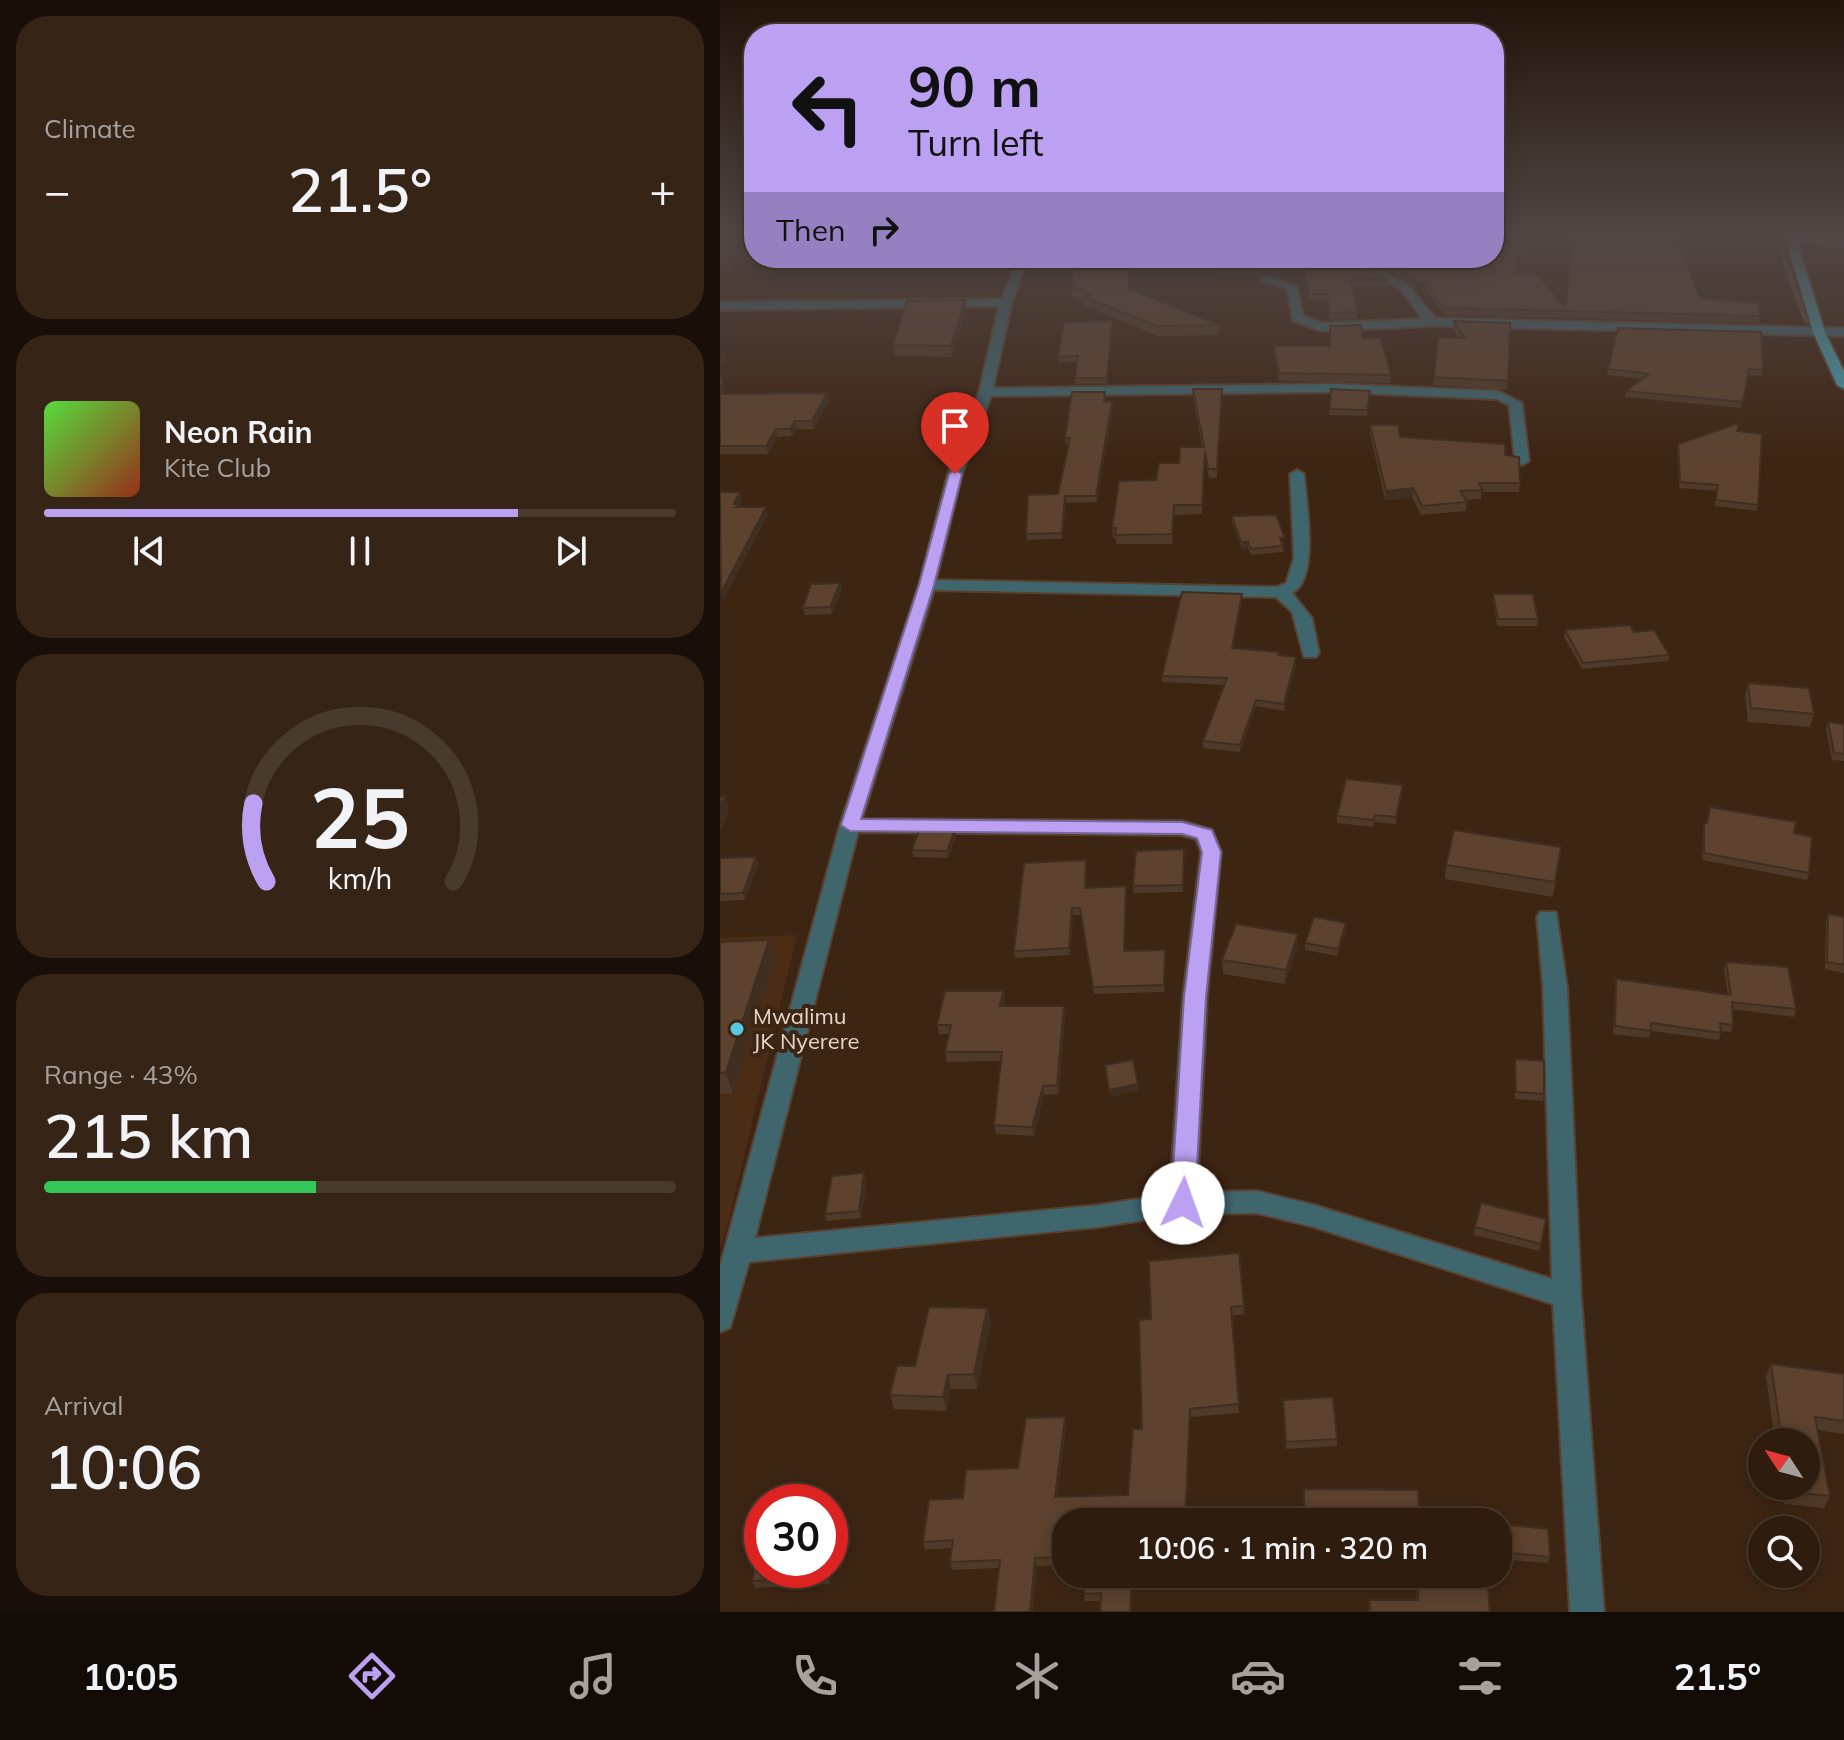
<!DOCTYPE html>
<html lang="en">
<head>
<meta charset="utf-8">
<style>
  body { margin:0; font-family:Mulish,sans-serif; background:#362517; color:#f1f3f6; height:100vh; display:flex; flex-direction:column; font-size:30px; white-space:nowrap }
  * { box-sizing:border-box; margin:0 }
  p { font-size:26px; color:#a7a19e }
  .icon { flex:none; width:44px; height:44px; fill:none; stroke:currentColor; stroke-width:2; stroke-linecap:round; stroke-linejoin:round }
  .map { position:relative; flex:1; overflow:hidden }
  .sheet { display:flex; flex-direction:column; gap:16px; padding:16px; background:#190f08; width:720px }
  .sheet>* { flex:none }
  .guide { position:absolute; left:24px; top:24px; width:760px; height:244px; border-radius:32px; box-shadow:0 4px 20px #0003,0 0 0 2px #493a2e; background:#bca0f2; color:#111; overflow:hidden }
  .needle { width:52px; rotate:306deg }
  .fabs { position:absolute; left:1028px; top:1428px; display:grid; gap:16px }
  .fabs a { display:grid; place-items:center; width:72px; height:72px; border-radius:50%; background:#2e1c0e; box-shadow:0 4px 20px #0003,0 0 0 2px #493a2e; font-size:40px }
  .speed { position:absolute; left:24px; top:1484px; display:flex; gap:16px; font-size:40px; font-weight:700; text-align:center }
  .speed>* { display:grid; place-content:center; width:104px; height:104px; border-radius:50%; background:#2e1c0e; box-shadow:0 4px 20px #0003,0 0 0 2px #493a2e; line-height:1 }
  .speed .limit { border:12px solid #d22; background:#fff; color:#111 }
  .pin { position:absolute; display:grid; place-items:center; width:68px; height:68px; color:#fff; margin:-82px -34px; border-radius:50% 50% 50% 0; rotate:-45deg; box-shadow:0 0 8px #0007 }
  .pin .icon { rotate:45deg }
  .me { position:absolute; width:88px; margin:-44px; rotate:3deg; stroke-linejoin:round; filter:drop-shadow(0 0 6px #0008) }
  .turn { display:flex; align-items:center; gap:28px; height:168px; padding:0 32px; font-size:36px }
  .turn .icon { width:104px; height:104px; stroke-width:2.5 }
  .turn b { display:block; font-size:56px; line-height:68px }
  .then { display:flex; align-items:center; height:76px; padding:0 32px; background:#0003; gap:16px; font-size:30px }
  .big { font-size:60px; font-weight:600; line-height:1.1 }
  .sheet .card { flex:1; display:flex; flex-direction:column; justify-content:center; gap:12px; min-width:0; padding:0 28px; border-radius:32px; background:#362517 }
  .sheet .dial { align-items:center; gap:0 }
  .dial svg { height:208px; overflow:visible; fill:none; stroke:#493a2e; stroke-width:7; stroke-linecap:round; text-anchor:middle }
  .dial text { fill:#f1f3f6; stroke:none }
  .song { display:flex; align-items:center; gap:24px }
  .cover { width:96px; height:96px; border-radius:12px; background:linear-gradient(135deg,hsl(110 70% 55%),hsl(10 70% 35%)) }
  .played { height:8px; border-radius:4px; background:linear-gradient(90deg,#bca0f2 75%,#493a2e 75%) }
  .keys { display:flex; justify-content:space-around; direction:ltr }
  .heat { display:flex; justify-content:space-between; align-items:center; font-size:44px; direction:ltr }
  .charge { height:12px; border-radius:6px; background:linear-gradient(90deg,#34c759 43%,#493a2e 0) }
  .trip { position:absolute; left:332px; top:1508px; width:460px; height:80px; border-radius:32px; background:#2e1c0e; box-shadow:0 4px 20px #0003,0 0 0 2px #493a2e; font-weight:600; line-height:80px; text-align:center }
  .menu { display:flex; height:128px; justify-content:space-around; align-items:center; background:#120b06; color:#a7a19e }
  .menu .icon { width:56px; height:56px }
  .menu .current { color:#bca0f2 }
  .menu b { font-size:36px; color:#f1f3f6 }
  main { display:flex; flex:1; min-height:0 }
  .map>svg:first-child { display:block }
  .built { fill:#4b2d16 }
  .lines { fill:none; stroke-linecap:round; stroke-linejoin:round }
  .stream { stroke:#5b493e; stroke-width:5 }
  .minor-casing { stroke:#584130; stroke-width:4 }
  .major-casing { stroke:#584130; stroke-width:4 }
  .minor { fill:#3f656d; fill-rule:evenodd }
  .major { fill:#499dae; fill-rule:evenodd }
  .wall { fill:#4f3928 }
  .shaded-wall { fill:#402e21 }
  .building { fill:#5c422f; stroke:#402e21; stroke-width:2 }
  .route { fill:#bca0f2; stroke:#7a689d; stroke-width:2 }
  .poi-dot { fill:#56c9e1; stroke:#3d2513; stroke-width:3 }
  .labels { text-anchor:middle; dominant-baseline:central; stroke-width:8; stroke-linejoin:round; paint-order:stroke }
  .poi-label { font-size:22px; fill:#e5d5ca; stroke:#3d2513; text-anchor:start }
</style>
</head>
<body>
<main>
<section class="sheet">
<div class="card"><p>Climate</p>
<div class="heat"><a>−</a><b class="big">21.5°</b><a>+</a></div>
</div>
<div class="card">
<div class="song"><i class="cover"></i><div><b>Neon Rain</b><p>Kite Club</p></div></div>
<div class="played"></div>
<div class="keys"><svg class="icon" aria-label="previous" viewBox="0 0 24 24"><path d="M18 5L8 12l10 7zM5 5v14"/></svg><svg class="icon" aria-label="pause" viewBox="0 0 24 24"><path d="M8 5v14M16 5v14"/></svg><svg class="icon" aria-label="next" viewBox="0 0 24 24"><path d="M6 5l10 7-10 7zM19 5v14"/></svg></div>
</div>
<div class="card dial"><svg viewBox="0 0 100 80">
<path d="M14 69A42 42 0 1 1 86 69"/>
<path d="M14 69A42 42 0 0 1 9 39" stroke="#bca0f2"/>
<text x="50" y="56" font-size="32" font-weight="700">25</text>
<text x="50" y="72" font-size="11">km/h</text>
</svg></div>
<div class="card"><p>Range · 43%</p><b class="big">215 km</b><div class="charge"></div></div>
<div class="card"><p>Arrival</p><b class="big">10:06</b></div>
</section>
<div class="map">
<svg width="1124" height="1612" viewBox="0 0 1124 1612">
  <rect width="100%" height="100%" fill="#3d2513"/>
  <polygon class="built" points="77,935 7,1227 0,1249 0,938"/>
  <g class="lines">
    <polyline class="stream" points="1058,242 1086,321"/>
    <defs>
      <g id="minor">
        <polygon points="1071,237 1124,240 1124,246 1067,242 1066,240"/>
        <path d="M298 258H308L292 302 273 388 614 384 778 391 802 403 809 461 802 465 795 461 789 405 776 399 614 392 271 396 242 474 216 580 557 587 566 583 574 558 570 474 577 470 584 474C586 501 600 579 572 593L592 618 599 653 596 657H584L572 612 556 597 214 590 142 819 462 821 492 830 501 852 487 997 477 1192 537 1191 594 1205 832 1279 823 987 817 917 820 912H836L847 987 861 1296 884 1612H850L833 1304 594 1227 537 1213 463 1214 379 1227 29 1262 10 1328 0 1332V1266L120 825 199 585 228 474 259 392 279 306 0 310V302L282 299ZM138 832 461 835 476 839 481 852 463 997 450 1194 379 1205 35 1238Z"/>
        <polygon points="632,259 687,284 715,318 1124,328 1124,336 712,326 602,331 573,321 567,289 541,280 547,277 577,286 583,316 603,323 703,319 679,288 628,264 628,260"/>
      </g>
      <polygon id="major" points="1065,235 1075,235 1105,332 1124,371 1124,389 1117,385 1093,332"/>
    </defs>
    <use href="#minor" class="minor-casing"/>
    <use href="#major" class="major-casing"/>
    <use href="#minor" class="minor"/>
    <use href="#major" class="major"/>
  </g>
  <g class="wall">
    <polygon points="1099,235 1124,235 1124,238"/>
    <polygon points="410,258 410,289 499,325 499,335 438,336 365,306 364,301 352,296 351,287"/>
    <polygon points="582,258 627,258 627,260 668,279 668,286 632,287 638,312 637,319 609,320 608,301 589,301"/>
    <polygon points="636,258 774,258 795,275 845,307 980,298 1040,316 1039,323 724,315 706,289 695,290 688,281"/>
    <polygon points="245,300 246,309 232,357 175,356 173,345"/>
    <polygon points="734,321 790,323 787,390 713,385 714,377 739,338 733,330"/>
    <polygon points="393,326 387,384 355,384 355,378 357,362 338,362 338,357"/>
    <polygon points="898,328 1043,370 1042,376 1028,375 1021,408 905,397 906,391 922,379 887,375"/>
    <polygon points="643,338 671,375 671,383 559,381 554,354 554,346 610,346"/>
    <polygon points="0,373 5,389 2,394 107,393 109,401 94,429 76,429 72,436 57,437 48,454 0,454"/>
    <polygon points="473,389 502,389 497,478 489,478 485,460 482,514 454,515 452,544 396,544 396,538 393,538 392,528 436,480 482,447 473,397"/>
    <polygon points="611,389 650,391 647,416 609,415"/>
    <polygon points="386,398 385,402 392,402 393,407 377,502 346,503 342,539 307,540 306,534 338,494 348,444 346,444 345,438"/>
    <polygon points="650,425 680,437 785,455 800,483 799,492 761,492 761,499 746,500 747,502 746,511 701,515 692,497 665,500 650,434"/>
    <polygon points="1017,431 1038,505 1037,511 995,506 996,491 959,488 957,450 958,444"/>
    <polygon points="512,516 565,544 563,544 563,552 531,555 528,548 522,549 512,522"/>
    <polygon points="120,583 122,590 112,614 85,615 83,608"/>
    <polygon points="773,594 818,619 817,626 777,626 773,600"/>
    <polygon points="522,601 513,648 559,656 576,664 564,711 536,706 520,752 483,748 483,741 504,685 442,682 442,676"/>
    <polygon points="845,630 914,632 949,655 948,661 862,669 844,637"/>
    <polygon points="1028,683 1094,714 1090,727 1028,722 1025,696"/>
    <polygon points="1108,722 1124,724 1124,761 1112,760 1106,729"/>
    <polygon points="683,785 676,824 654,822 653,827 617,823 617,816"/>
    <polygon points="984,823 1074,833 1089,873 1087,880 982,860 983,830"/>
    <polygon points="236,836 228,858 193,857 192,850"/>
    <polygon points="841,847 833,897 725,879 726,865"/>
    <polygon points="464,856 463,892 414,893 413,886"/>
    <polygon points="36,857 38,864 25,900 0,901 0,858"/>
    <polygon points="367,867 366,888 406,893 405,951 446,957 444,992 374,994 361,915 353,915 350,955 295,958 294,951"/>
    <polygon points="1108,914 1124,917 1124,973 1105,969 1106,921"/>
    <polygon points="626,931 617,956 585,950 585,943"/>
    <polygon points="49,940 55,961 13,1094 0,1094 0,942"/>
    <polygon points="577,948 565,984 503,974 502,960"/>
    <polygon points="1006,962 1076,1009 1074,1017 1012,1009 1013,1025 1011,1032 1001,1031 999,1040 931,1031 929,1038 893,1034 895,986 896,979 1008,995 1004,970"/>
    <polygon points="283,991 285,1000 284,1006 345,1015 339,1094 324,1095 314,1136 276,1134 274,1125 281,1061 227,1062 225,1052 229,1034 219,1034 217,1025"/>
    <polygon points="795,1059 824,1094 823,1101 795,1099"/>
    <polygon points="144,1173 147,1181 141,1218 107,1221 105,1214"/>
    <polygon points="826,1219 819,1251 754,1235 755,1227"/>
    <polygon points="524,1306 524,1314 512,1316 519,1413 470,1417 466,1522 346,1522 346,1565 232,1570 230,1562 232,1548 205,1550 203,1542 243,1498 298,1468 346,1425 337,1497 408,1495 422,1429 419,1320"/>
    <polygon points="267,1308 271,1322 257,1389 231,1389 226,1411 174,1409 170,1395 195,1366"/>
    <polygon points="1051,1364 1124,1374 1124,1434 1097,1430 1110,1496 1104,1508 1064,1504 1062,1486 1086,1486 1086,1442 1055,1442 1046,1376"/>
    <polygon points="563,1408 617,1439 617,1446 566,1449"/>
    <polygon points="789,1525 830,1557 828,1563 788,1560 787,1532"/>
    <polygon points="119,1537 110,1584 35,1588 32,1581"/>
    <polygon points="413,1574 411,1612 380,1612 381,1601 365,1601 364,1594"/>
    <polygon points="697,1574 770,1612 648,1612 649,1600 696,1600"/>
  </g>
  <g class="shaded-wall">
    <polygon points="534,267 534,273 497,278 497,271"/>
    <polygon points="706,282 706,289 695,290 696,283"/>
    <polygon points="245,300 246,309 232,357 231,346"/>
    <polygon points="392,321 393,326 387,384 387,378"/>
    <polygon points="4,351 6,358 0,368 0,357"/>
    <polygon points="3,382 5,389 0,398 0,387"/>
    <polygon points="107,393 109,401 94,429 92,421"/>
    <polygon points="392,402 393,407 377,502 376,496"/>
    <polygon points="75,421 76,429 72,436 70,429"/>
    <polygon points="56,429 57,437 48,454 46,446"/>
    <polygon points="693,488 692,497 665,500 666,491"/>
    <polygon points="20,492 22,500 17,511 14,504"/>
    <polygon points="345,496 346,503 342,539 342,533"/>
    <polygon points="46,507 48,515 3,602 1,593"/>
    <polygon points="521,542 528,542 528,548 522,549"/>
    <polygon points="120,583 122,590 112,614 110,607"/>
    <polygon points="522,594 522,601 512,655 512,648"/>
    <polygon points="576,657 576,664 564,711 564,704"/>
    <polygon points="536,700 536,706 520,752 520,745"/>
    <polygon points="5,796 9,810 0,834 0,808"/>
    <polygon points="235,829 236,836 228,858 227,851"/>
    <polygon points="36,857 38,864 25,900 23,893"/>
    <polygon points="352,908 353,915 350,955 349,948"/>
    <polygon points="626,923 626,931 617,956 618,949"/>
    <polygon points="578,934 577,948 565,984 566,970"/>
    <polygon points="49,940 55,961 13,1094 6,1072"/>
    <polygon points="283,991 285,1000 282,1016 280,1006"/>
    <polygon points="344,1006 345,1015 339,1094 337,1085"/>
    <polygon points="418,1084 418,1091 390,1097 389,1090"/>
    <polygon points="323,1086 324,1095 314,1136 312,1127"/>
    <polygon points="144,1173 147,1181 141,1218 139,1211"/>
    <polygon points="267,1308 271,1322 257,1389 254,1374"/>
    <polygon points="228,1375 231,1389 226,1411 223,1397"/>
    <polygon points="470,1409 466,1522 465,1522"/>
    <polygon points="345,1417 346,1425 336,1505 335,1497"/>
    <polygon points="116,1530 119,1537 110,1584 107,1577 109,1570 110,1570 110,1562"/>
    <polygon points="315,1558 317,1566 313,1612 310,1612"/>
    <polygon points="412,1574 413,1574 411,1612 410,1612"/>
  </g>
  <g class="building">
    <polygon points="774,235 804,235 794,275 817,274 845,307 854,235 955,235 980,298 1039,303 1040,316 724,308 706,282 696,283 689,275 650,258 774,258"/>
    <polygon points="410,258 409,289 499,325 437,326 364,297 372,294 351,287 354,259"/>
    <polygon points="500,258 533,258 534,267 497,271"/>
    <polygon points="583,258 627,258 627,260 668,279 631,280 638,312 609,313 608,294 589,294"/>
    <polygon points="245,300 231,346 173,345 187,301"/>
    <polygon points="392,321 387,378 355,378 358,356 338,357 344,322"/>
    <polygon points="734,321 790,323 788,381 714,377 718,337 745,338"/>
    <polygon points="641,325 643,338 661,338 671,375 559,373 554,346 610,346 610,326"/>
    <polygon points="898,328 1041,332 1043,370 1029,369 1023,402 906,391 929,374 888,369"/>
    <polygon points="473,389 502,389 497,469 488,469 485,451 482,505 454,505 452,534 395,535 396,528 392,528 399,481 436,480 439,463 459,463 460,447 484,447"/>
    <polygon points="611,389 650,391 647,410 610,409"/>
    <polygon points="352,392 385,392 384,402 392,402 376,496 345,496 342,533 306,534 308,495 338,494 350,438 345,438"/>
    <polygon points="107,393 92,421 75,421 70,429 56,429 46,446 0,446 0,394"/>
    <polygon points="1019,423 1017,431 1042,434 1038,505 996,500 998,485 960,482 958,444"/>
    <polygon points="650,425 678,425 680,437 785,444 785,455 799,457 800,483 759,483 762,490 740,491 747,502 702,506 693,488 666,491"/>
    <polygon points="0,492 20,492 14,504 18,504 16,507 46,507 1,593"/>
    <polygon points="556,515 565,538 560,538 563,546 531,549 528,542 521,542 512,516"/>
    <polygon points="120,583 110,607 83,608 91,584"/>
    <polygon points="462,592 522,594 512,648 559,652 558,655 576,657 564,704 536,700 520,745 483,741 507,678 442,676"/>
    <polygon points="773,594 813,594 818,619 778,619"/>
    <polygon points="910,625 914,632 934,630 949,655 863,663 845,630"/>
    <polygon points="1028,683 1089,688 1094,714 1031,708"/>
    <polygon points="1108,722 1124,724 1124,754 1114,753"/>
    <polygon points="626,779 683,785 676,817 655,815 653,820 617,816"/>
    <polygon points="5,796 0,808 0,797"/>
    <polygon points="990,807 1076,822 1074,833 1092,837 1089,873 984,853 984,823 987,823"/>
    <polygon points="200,828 235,829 227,851 192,850"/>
    <polygon points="734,830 841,847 835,882 726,865"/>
    <polygon points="464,849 463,885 413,886 416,851"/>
    <polygon points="36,857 23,893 0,894 0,858"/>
    <polygon points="366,860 365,888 406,886 404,951 445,950 444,985 373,987 360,908 352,908 349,948 294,951 304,863"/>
    <polygon points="1108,914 1124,917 1124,965 1107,962"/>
    <polygon points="594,917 626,923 618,949 585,943"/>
    <polygon points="516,924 578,934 566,970 502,960"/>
    <polygon points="49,940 6,1072 0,1073 0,942"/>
    <polygon points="1006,962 1068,967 1076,1009 1012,1002 1013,1025 1000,1023 1001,1033 931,1023 931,1031 895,1026 896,979 1011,995"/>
    <polygon points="225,991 283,991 280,1006 344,1006 337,1085 323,1086 312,1127 274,1125 282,1052 225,1052 231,1025 217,1025"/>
    <polygon points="795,1059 824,1061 824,1094 796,1092"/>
    <polygon points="413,1060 418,1084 389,1090 385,1065"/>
    <polygon points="144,1173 139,1211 105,1214 112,1176"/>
    <polygon points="761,1203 826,1219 821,1244 755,1227"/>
    <polygon points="519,1253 524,1306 511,1307 519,1404 470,1409 465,1522 346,1522 346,1557 315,1558 310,1612 274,1612 280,1560 230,1562 233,1540 203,1542 209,1500 243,1498 246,1470 298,1468 306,1418 345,1417 335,1497 408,1495 413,1429 422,1429 419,1320 431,1319 429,1261"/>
    <polygon points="209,1307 267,1308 254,1374 228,1375 223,1397 170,1395 177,1366 195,1366"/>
    <polygon points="1051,1364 1124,1374 1124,1421 1095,1417 1110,1496 1070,1492 1069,1486 1086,1486 1086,1442 1062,1442"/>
    <polygon points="613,1397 617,1439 566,1442 563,1400"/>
    <polygon points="584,1489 698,1490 700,1522 584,1522"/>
    <polygon points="789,1525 828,1529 830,1557 790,1553"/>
    <polygon points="110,1530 116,1530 110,1562"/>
    <polygon points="42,1537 42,1570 109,1570 107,1577 32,1581"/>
    <polygon points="366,1574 412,1574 410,1612 380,1612 381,1593 364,1594"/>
    <polygon points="698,1574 767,1574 770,1612 650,1612 649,1600 698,1600"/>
  </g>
  <linearGradient id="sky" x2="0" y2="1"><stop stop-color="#22140a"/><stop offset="0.51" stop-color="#514644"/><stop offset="1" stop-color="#514644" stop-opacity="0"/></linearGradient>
  <rect width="1124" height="461" fill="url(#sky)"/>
  <polygon class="route" points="235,470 242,474 214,585 141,819 462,822 492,830 501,852 486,997 475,1203 472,1211 463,1214 454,1211 451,1203 464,997 482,852 477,838 462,834 130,831 121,825 199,585 229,474"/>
  <circle class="poi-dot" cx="17" cy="1029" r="8"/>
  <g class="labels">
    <g class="poi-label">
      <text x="33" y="1016">Mwalimu<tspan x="33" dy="25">JK Nyerere</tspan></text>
    </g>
  </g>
</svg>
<div class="fabs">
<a><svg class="needle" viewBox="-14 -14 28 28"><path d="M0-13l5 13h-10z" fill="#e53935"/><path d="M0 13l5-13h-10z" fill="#a7a19e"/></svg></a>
<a><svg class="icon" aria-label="search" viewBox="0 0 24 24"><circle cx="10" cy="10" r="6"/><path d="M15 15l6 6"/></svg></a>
</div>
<div class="speed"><div class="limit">30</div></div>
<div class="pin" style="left:235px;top:474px;background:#d93025"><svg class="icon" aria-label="arrive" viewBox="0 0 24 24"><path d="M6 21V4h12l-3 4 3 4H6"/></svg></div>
<svg class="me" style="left:463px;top:1203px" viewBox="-20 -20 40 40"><circle r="19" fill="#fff"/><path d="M0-13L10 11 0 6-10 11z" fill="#bca0f2"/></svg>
<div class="trip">10:06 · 1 min · 320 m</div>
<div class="guide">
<div class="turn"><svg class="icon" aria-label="left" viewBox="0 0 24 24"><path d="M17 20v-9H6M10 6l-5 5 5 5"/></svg><div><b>90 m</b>Turn left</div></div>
<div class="then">Then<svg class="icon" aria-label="right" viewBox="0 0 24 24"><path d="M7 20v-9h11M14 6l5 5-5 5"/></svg></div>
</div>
</div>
</main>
<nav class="menu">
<b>10:05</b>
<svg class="icon current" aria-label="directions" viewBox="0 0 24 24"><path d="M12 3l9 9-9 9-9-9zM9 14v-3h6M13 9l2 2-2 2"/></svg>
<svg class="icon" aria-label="music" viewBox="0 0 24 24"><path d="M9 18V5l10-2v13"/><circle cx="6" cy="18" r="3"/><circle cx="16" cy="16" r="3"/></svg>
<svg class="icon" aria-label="phone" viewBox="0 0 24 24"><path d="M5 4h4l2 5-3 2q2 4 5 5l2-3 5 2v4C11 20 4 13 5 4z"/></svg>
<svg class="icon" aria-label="climate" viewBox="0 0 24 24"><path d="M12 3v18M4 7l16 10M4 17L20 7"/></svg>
<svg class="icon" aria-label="car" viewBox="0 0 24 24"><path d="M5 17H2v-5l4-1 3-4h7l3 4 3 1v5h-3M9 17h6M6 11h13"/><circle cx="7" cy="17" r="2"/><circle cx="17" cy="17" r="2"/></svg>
<svg class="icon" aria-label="filters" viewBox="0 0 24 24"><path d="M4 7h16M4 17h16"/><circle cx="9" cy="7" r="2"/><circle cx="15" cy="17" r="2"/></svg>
<b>21.5°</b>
</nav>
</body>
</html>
